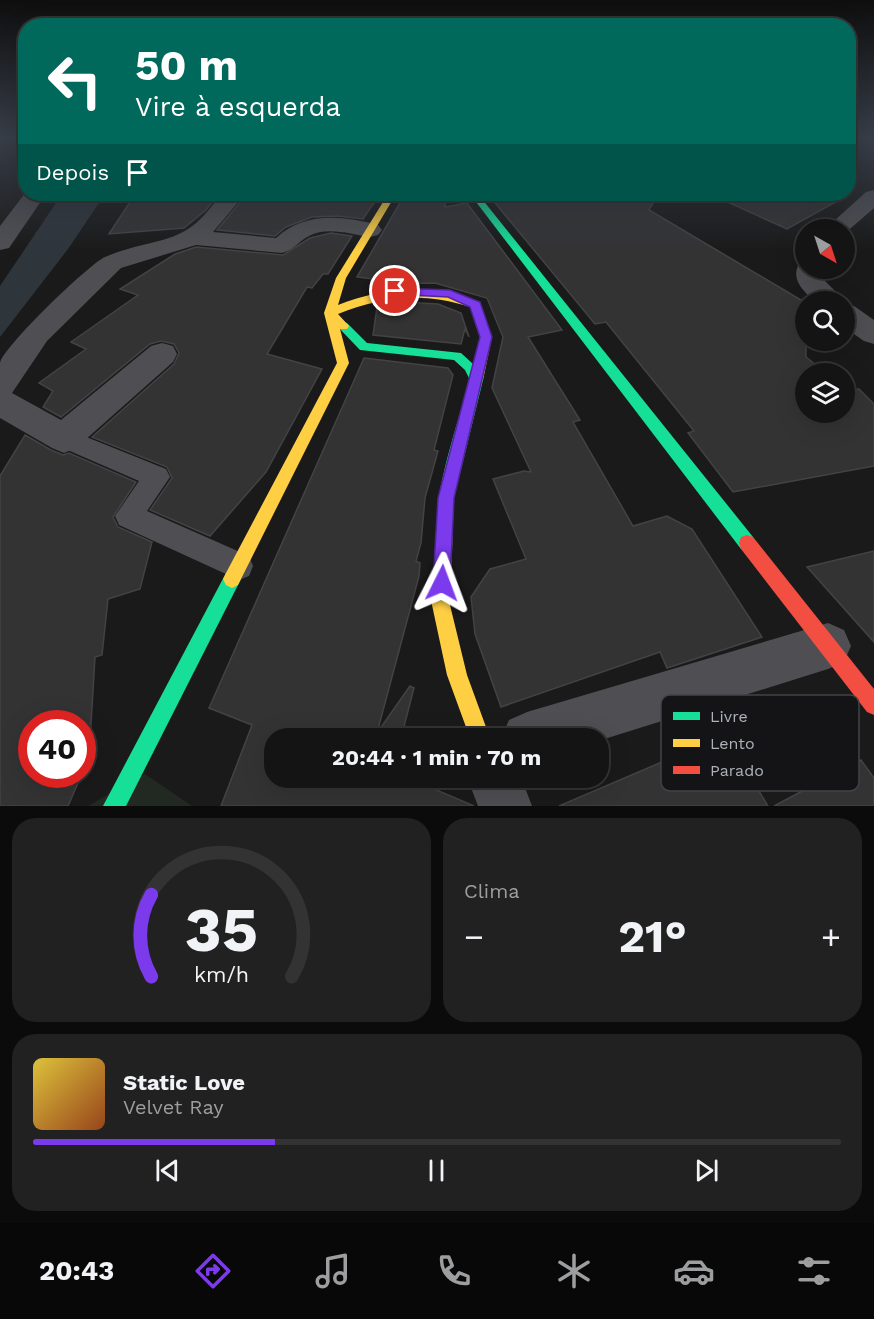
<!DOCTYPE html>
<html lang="pt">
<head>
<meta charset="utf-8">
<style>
  body { margin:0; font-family:"Work Sans",sans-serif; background:#212122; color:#f1f3f6; height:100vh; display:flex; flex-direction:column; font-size:22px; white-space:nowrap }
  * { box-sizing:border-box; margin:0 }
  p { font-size:20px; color:#9d9ea0 }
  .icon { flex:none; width:33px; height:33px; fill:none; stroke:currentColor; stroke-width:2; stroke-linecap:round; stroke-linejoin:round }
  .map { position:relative; height:806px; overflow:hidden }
  .drawer { display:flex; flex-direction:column; gap:12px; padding:12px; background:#0b0b0b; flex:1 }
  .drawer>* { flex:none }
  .top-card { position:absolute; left:18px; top:18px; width:838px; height:183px; border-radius:24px; box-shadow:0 6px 24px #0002,0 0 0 2px #333334; background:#00695c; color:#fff; overflow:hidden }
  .needle { width:39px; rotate:141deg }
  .buttons { position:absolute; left:795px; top:219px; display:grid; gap:12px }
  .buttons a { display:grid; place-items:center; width:60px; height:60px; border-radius:50%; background:#141414; box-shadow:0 6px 24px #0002,0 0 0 2px #333334; font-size:30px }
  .speed { position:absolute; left:18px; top:710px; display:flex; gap:12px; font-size:30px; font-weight:700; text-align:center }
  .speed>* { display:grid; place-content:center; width:78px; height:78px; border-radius:50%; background:#141414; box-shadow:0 6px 24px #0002,0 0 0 2px #333334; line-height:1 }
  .speed .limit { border:9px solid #d22; background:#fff; color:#111 }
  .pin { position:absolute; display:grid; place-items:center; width:51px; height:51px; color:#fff; margin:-26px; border:3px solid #fff; border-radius:50%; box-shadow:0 2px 6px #0007 }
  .me { position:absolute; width:66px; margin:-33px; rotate:3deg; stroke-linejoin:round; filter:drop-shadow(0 0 4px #0008) }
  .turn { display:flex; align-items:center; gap:21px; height:126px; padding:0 18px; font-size:27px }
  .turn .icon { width:78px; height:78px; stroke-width:2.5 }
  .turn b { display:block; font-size:42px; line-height:51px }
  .then { display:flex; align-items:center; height:57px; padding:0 18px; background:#0003; gap:12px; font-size:22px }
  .big { font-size:45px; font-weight:700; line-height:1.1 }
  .drawer .card { flex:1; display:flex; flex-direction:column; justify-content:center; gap:9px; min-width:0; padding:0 21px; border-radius:24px; background:#212122 }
  .drawer .dial { align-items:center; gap:0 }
  .dial svg { height:156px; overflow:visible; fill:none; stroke:#333334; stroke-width:7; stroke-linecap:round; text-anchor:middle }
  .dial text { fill:#f1f3f6; stroke:none }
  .song { display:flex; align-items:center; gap:18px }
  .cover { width:72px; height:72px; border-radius:9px; background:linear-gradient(135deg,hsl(50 70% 55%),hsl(20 70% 35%)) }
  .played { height:6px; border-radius:3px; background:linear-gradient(90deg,#7c3aed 30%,#333334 30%) }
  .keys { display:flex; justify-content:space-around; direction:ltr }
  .heat { display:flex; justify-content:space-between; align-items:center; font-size:33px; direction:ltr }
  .drawer .tiles { flex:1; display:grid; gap:12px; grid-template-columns:1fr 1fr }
  .card:last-child { grid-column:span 2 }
  .trip { position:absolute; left:264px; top:728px; width:345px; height:60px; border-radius:24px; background:#141414; box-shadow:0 6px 24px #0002,0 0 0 2px #333334; font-weight:700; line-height:60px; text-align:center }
  .tab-bar { display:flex; height:96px; justify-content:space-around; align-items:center; background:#080808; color:#9d9ea0 }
  .tab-bar .icon { width:42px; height:42px }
  .tab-bar .active { color:#7c3aed }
  .tab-bar b { font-size:27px; color:#f1f3f6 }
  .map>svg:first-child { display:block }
  .green { fill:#222923 }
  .water { fill:#2e353b }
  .building { fill:#333334; stroke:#434346; stroke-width:1.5 }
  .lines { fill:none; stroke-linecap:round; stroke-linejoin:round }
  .lane { fill:#4f4f53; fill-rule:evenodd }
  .street { fill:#4f4f53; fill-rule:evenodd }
  .fast { fill:#16e098; fill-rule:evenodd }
  .slow { fill:#ffcf43; fill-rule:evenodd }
  .jam { fill:#f24e42; fill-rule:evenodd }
  .route { fill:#7c3aed; stroke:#51269a; stroke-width:1.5 }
  .key { fill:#141416; stroke:#424347; stroke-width:1.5 }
  .key-label { font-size:16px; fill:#adb1b9 }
</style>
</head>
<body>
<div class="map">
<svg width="874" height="806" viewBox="0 0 874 806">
  <rect width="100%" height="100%" fill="#1a1a1a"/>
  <polygon class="green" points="145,774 192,806 88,806"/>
  <polygon class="water" points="62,194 105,194 68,249 0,337 0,286"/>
  <g class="building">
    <polygon points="151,194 218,194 206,210 184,228 109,234 134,196"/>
    <polygon points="247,194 380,194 363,219 338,216 312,217 286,227 275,236 217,230"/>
    <polygon points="405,194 447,194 445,207 467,203 562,330 528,337 580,420 573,422 633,526 667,516 692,529 762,637 667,668 660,652 501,707 475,634 471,597 490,569 526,559 493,479 524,471 531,472 492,388 503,337 487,298 435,283 380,284 381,280 357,277"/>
    <polygon points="511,194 658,194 649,210 806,303 806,357 827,374 806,374 806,412 844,412 844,388 849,391 859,389 874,404 874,466 733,492 688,433 694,431 606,322 595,324 491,198"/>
    <polygon points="710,194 850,194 787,229"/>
    <polygon points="331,233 352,236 328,274 323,274 312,288 307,287 267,354 322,369 266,472 210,536 150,510 172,478 167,467 92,437 174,364 179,353 174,344 161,341 150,344 61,417 43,407 53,391 39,383 86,349 71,342 138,295 120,289 175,254 196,247 283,255 310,238"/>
    <polygon points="402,302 438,304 461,313 469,337 465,329 461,344 373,335 377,307"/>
    <polygon points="364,358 448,368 453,375 434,450 438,451 425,498 421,543 416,561 420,563 419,576 377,733 410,686 414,688 401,738 274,738 274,777 406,777 474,806 221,806 252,725 209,708"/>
    <polygon points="25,435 51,450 63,455 69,453 136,482 113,517 118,527 152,542 140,589 108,599 102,655 95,657 89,757 82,772 82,723 32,723 32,774 82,774 68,806 0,806 0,476"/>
    <polygon points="874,551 874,642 807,567"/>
    <polygon points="725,735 768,806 559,806"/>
    <polygon points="861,760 874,778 874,806 774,806"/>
  </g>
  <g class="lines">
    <polygon class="lane" points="64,428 166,469 170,477 147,511 249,556 253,566 249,576 239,580 119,525 115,516 139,481 56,445 52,438 56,431"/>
    <g class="street">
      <polygon points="874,190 874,208 844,234 844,230 824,230 866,192"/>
      <polygon points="26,192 46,194 9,248 0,250 0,226"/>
      <path d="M220 194H245L213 232 276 238C305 211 343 216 378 225L382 230 378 235 370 237C352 234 326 226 309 236 299 241 294 250 282 253L196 245 121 268 47 341 12 393 61 420 151 346 162 343 173 346 177 354 173 362 76 448 64 453 52 448 0 418C0 402 0 379 0 363 4 346 89 264 105 257 157 235 186 249 220 194Z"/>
      <path d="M806 261V268H822L823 279 846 302 845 304 854 306 874 320V344L864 341 844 327V302H815C804 291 789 279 800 262Z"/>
      <polygon points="828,623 844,630 851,646 844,662 828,669 598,741 598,738 501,738 509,720 527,712"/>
      <polygon points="467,777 521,777 532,806 478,806"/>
    </g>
    <g class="fast">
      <polygon points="470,194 478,194 753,537 755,543 753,549 747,551 741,549"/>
      <path d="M343 322 347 323 367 343 461 353 473 364 483 380 454 498 453 524 451 529 445 532 439 529C429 506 462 409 470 380L465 370 454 360 360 350 337 326Z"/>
      <polygon points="232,570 238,573 241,579 238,585 126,806 103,806 226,573"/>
    </g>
    <g class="slow">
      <path d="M388 194H396L346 278 338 305C386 286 431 286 479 302L492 337 483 380 477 385 471 380 480 337 470 307C424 292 383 296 338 314L349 326 347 329H340L349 363 238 585 232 588 226 585 223 579 226 573 337 363 324 313 336 278Z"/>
      <polygon points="445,516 451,519 453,524 450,605 467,675 490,738 470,738 447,675 432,605 437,524 439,519"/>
    </g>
    <polygon class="jam" points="747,535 753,537 874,689 874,715 867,712 741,549 739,543 741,537"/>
  </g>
  <linearGradient id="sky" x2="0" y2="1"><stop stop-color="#0e0e0e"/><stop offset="0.55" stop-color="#383e49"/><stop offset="1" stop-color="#383e49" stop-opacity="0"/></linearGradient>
  <rect width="874" height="251" fill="url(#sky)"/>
  <polygon class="route" points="395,288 450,290 480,302 492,337 454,498 450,583 448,589 442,592 435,589 433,583 438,498 480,337 470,307 448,297 391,294 391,289"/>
  <rect x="661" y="695" width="198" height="96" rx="9" class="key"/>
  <rect x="673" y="712" width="27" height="8" fill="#16e098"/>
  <rect x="673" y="739" width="27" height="8" fill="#ffcf43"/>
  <rect x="673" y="766" width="27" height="8" fill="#f24e42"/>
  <g class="key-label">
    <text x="710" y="722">Livre</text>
    <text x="710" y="749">Lento</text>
    <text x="710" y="776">Parado</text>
  </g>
</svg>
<div class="buttons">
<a><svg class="needle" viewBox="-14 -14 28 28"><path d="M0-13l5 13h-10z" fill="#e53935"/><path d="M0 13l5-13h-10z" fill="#9d9ea0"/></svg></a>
<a><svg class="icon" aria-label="search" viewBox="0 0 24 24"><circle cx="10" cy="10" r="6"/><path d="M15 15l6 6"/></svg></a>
<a><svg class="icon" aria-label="layers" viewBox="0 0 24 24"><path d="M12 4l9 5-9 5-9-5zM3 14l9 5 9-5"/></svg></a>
</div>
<div class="speed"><div class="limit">40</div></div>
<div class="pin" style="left:395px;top:291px;background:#d93025"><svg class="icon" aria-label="arrive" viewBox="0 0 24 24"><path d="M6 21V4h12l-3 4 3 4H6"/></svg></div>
<svg class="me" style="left:442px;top:583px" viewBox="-20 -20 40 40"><path d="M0-17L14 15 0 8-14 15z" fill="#7c3aed" stroke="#fff" stroke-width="4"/></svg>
<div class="trip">20:44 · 1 min · 70 m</div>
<div class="top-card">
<div class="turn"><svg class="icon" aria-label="left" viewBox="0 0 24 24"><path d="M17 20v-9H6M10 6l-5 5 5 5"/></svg><div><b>50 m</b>Vire à esquerda</div></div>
<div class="then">Depois<svg class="icon" aria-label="arrive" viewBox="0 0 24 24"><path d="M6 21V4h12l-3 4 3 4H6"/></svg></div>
</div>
</div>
<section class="drawer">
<div class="tiles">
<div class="card dial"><svg viewBox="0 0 100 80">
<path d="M14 69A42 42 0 1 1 86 69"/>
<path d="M14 69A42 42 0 0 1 14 27" stroke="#7c3aed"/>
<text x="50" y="56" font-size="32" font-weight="700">35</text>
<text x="50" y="72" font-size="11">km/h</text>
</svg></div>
<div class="card"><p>Clima</p>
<div class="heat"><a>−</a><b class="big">21°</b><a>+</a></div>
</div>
<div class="card">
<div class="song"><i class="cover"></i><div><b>Static Love</b><p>Velvet Ray</p></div></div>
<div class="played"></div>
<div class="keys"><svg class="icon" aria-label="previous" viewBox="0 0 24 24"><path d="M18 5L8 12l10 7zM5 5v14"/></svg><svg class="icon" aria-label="pause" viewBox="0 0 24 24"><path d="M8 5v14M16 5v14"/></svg><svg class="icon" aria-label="next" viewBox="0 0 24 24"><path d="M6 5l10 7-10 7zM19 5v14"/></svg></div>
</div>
</div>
</section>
<nav class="tab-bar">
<b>20:43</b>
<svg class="icon active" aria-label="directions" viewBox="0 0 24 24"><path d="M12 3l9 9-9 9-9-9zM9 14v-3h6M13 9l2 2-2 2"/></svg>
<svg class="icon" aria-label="music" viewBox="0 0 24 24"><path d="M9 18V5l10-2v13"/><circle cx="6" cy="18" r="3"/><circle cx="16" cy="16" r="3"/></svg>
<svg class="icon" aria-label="phone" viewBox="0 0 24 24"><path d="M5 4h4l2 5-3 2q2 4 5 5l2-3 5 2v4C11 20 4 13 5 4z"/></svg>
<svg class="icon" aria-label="climate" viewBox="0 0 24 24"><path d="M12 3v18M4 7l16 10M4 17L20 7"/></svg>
<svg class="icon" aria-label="car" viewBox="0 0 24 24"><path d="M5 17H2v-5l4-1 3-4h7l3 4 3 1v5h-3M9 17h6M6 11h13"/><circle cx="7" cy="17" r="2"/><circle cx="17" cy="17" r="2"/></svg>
<svg class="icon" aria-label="filters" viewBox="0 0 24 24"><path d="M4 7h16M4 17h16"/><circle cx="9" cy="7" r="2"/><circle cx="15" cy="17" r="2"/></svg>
</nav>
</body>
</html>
